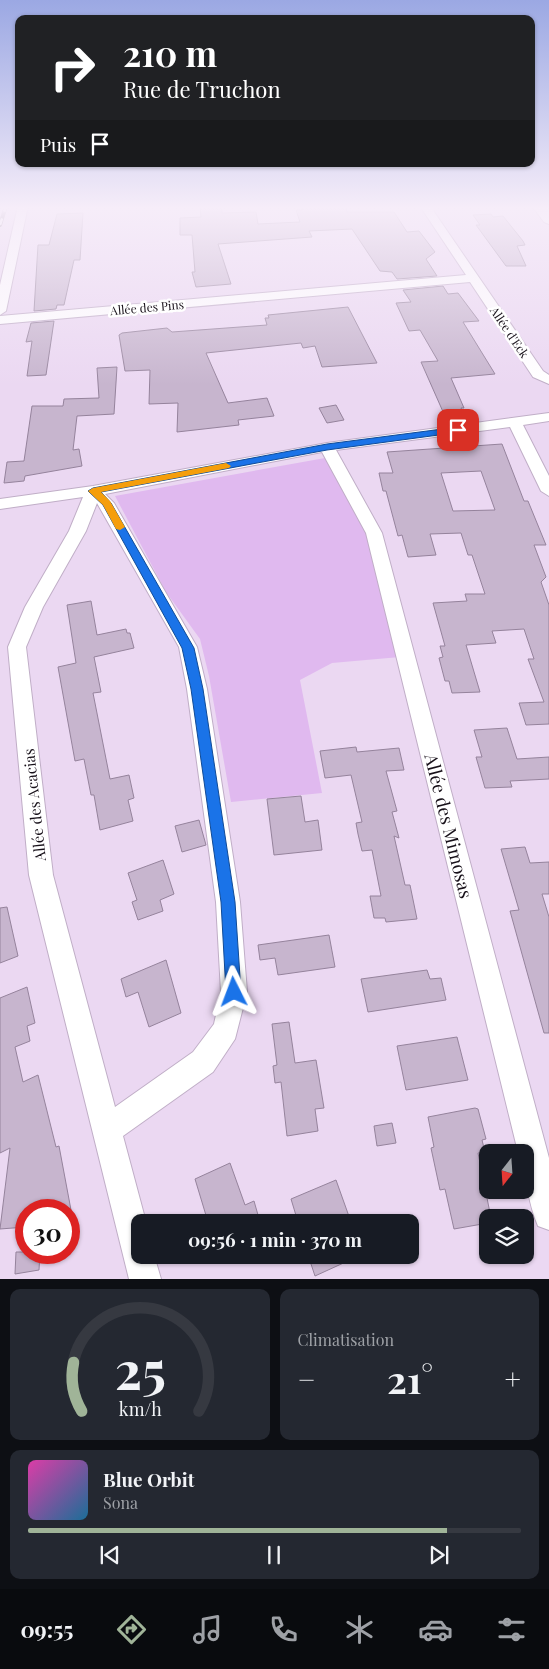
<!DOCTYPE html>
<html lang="fr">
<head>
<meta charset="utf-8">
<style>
  body { margin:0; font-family:"Playfair Display",serif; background:#242831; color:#f1f3f6; height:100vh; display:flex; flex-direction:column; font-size:19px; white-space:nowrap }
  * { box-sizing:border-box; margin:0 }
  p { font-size:16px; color:#9ea1a6 }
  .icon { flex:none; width:28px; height:28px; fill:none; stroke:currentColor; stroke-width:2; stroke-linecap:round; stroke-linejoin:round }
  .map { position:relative; height:1279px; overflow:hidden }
  .panel { display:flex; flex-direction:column; gap:10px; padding:10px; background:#0d0f14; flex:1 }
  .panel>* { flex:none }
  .guide { position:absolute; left:15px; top:15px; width:520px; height:152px; border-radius:10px; box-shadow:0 1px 4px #0004; background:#202124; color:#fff; overflow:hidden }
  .needle { width:32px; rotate:197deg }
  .controls { position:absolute; left:479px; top:1144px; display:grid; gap:10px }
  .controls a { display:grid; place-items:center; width:55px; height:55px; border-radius:10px; background:#171b24; box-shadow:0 1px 4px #0004; font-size:25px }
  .speed { position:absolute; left:15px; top:1199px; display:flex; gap:10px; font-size:25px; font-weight:700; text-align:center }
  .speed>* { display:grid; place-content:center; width:65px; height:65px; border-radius:50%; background:#171b24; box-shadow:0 1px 4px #0004; line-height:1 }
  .speed .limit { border:8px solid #d22; background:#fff; color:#111 }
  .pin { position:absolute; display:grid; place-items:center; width:42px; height:42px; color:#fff; margin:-21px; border-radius:10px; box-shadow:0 2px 8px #0006 }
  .me { position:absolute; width:55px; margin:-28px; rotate:357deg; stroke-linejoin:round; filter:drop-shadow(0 0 4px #0008) }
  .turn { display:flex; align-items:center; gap:18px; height:105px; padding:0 25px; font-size:22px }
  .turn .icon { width:65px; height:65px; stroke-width:2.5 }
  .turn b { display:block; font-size:35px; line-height:42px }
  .then { display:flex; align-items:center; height:48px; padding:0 25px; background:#0003; gap:10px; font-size:19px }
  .big { font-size:38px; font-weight:700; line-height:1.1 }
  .panel .widget { flex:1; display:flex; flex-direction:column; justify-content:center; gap:8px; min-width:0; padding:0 18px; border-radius:10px; background:#242831 }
  .panel .dial { align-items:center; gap:0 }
  .dial svg { height:130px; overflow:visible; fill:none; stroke:#363941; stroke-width:7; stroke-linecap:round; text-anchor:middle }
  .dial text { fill:#f1f3f6; stroke:none }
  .song { display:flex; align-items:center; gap:15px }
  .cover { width:60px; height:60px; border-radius:8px; background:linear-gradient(135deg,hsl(320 70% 55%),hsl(200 70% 35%)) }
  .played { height:5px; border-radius:2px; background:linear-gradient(90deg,#a0b498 85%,#363941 85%) }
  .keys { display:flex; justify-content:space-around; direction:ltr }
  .heat { display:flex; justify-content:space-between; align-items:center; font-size:28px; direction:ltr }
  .panel .tiles { flex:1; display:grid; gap:10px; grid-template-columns:1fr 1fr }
  .widget:last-child { grid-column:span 2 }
  .trip { position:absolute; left:131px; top:1214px; width:288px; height:50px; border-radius:10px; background:#171b24; box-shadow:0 1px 4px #0004; font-weight:700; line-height:50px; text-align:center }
  .dock { display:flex; height:80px; justify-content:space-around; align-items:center; background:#090b0e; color:#9ea1a6 }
  .dock .icon { width:35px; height:35px }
  .dock .selected { color:#a0b498 }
  .dock b { font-size:22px; color:#f1f3f6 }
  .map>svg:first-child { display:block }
  .green { fill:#e0b9ef }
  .building { fill:#c7b5ce; stroke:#95839c; fill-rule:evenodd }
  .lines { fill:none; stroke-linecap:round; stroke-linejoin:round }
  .street-casing { stroke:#c0aec7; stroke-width:2 }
  .highway-casing { stroke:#c0aec7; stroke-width:2 }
  .street { fill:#fff; fill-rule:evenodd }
  .highway { fill:#fff; fill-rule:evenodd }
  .rail-casing { stroke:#615665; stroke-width:4 }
  .rail { stroke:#fff; stroke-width:2.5; stroke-dasharray:7; stroke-linecap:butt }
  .route { fill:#1a73e8; stroke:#114b97 }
  .slow { fill:#f59e0b }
  .labels { text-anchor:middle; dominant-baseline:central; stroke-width:5; stroke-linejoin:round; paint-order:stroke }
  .far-street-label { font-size:12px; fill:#171019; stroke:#fff }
  .street-label { font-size:15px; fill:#171019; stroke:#fff }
  .near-street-label { font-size:18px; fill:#171019; stroke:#fff }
</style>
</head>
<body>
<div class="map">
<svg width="549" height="1279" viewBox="0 0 549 1279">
  <rect width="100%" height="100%" fill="#ebd8f2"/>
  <polygon class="green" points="325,458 370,537 400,657 332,663 300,680 322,793 231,802 209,676 200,639 166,592 115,496"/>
  <g class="building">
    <polygon points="200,206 222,206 222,213 256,212 258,224 300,222 296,210 302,210 301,207 346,206 347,212 394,212 407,232 419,231 435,252 426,259 437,276 397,279 392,272 380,271 352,229 309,231 312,237 218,244 231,284 196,287 192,272 195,272 192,235 180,235 180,218 201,217"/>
    <polygon points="83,213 80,260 74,260 64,305 57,305 56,309 34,311 38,245 49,245 57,214"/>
    <polygon points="491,214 493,217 503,216 523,241 525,245 517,246 526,266 506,266 476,225 480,225 473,215"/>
    <polygon points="443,286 448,294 458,293 479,321 463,322 495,374 451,378 464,408 461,408 463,413 444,414 421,362 438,361 420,330 409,331 396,303 411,302 403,290"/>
    <polygon points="348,307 377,363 322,367 315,346 303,348 301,343 206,353 228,403 267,398 274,416 238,420 239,425 177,432 178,403 149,404 150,370 125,371 119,335 122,333 167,328 172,332 267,325 265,318 269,318 268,315"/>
    <polygon points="54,321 46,375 27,376 32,341 26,342 31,323"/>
    <polygon points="117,367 114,414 77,416 73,450 79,449 82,466 25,476 24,481 4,483 7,462 24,461 32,406 63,406 64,399 99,398 97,368"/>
    <polygon points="336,405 344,420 327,423 319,408"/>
    <path d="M502 444 524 501H528L546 545H534L546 577 541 582 549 605V724L526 725 519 703 544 702 528 659H534L524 629 492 631 496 643 466 645 480 692 452 693 449 681H445L439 658 443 657 440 646H445L433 603 467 601 465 594H485L472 555H468L461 533 430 534 436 555 408 557 402 535 398 536 386 491H383L379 473H393L387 452ZM481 471 495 510 453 511 441 473Z"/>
    <polygon points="91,601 97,635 126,629 127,633 130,633 134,648 94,657 101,692 93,693 110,779 129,775 134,798 128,800 133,821 100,830 94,795 91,795 84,759 75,761 58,667 76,663 67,605"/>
    <polygon points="507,728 517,759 549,757 549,779 510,781 512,787 485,788 476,757 482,757 474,730"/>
    <polygon points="356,747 357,752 399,748 404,770 386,771 397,811 392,812 399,838 394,836 405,885 410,885 417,919 386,922 385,918 374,918 370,896 381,896 372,850 362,851 358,834 356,823 362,822 351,775 325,778 320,751"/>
    <polygon points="301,796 305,822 318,820 322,850 274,855 267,799"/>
    <polygon points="199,820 206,845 182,852 175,826"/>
    <polygon points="525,847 530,863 549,862 549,894 542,894 549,917 549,1033 544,1033 510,911 519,910 501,849"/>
    <polygon points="163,860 174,894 160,900 163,911 138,920 132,902 137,900 128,873"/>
    <polygon points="7,907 18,956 0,963 0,908"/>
    <polygon points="329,935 335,967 278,975 275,958 260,960 258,945"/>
    <polygon points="166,960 181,1013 149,1027 138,992 126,997 121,979"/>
    <polygon points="427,970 430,979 441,978 446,1000 368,1012 361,979"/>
    <polygon points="27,987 35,1023 27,1026 30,1041 15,1047 23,1082 38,1075 56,1147 59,1146 71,1210 26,1210 26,1227 0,1229 10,1148 0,1153 0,998"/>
    <polygon points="289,1022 295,1063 316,1060 324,1108 315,1109 318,1131 287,1136 281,1082 275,1083 273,1066 277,1065 272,1024"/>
    <polygon points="457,1037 468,1080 406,1090 397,1046"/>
    <polygon points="475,1108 478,1109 486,1139 482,1140 485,1152 478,1153 491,1218 488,1218 488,1223 454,1229 445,1189 440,1190 431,1148 434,1147 428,1117"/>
    <polygon points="392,1123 396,1143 377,1146 374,1126"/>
    <polygon points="230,1163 245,1205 254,1201 260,1222 207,1222 208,1222 195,1179"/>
    <polygon points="336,1180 351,1222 298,1222 291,1199"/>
    <polygon points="16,1252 40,1252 39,1270 15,1274"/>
    <polygon points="308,1255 361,1255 315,1276"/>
  </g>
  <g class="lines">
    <defs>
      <g id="street">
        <polygon points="18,206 28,206 6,311 0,315 0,285"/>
        <polygon points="420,206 430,206 543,371 549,375 549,384 533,377 470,282 0,324 0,316 466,275"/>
        <path d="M549 413V421L523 425 549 476V496L541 491 510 427 336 450 382 533 549 1158V1230L538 1226C528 1202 525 1178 525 1152H518L366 533 322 452 105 494 114 503 197 647 207 689 240 902 247 992 235 1039 213 1072 123 1136 146 1222H140V1255H154L161 1279H129L29 875 8 647 25 607 69 531 83 497 0 509V499L93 486 327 443ZM97 503 179 647 187 689 216 902 221 992 214 1024 193 1052 115 1107 53 875 26 647 43 607 86 531Z"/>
      </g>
      <polygon id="highway" points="532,206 547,206 549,209 549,224 544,222"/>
    </defs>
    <use href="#street" class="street-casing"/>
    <use href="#highway" class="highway-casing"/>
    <use href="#street" class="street"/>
    <use href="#highway" class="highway"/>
    <defs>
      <polyline id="rail" points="0,225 6,206"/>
    </defs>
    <use href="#rail" class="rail-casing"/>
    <use href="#rail" class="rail"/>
  </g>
  <linearGradient id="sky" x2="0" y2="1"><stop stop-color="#9ba8e3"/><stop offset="0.54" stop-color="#f6edf9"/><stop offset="1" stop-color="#f6edf9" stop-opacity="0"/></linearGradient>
  <rect width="549" height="385" fill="url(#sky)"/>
  <polygon class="route" points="458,427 463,430 461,432 327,450 101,492 111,503 194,648 203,689 235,902 241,992 239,998 234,1000 228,998 226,992 221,902 191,689 182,648 103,505 88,491 93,488 327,444"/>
  <polygon class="slow" points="226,463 231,466 229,468 101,492 110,501 125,527 120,530 116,529 103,505 88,491 93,488"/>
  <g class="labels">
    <g class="far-street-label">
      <text transform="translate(147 307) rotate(-5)">Allée des Pins</text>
      <text transform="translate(510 332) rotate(56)">Allée d'Eck</text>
    </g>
    <g class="street-label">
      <text transform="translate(34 805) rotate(-96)">Allée des Acacias</text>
    </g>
    <g class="near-street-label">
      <text transform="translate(449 826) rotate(76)">Allée des Mimosas</text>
    </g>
  </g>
</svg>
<div class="controls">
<a><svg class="needle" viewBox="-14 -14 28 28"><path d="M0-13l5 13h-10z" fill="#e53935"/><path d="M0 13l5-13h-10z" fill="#9ea1a6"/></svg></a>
<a><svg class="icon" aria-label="layers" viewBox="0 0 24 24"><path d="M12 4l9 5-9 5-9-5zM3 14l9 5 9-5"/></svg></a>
</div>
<div class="speed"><div class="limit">30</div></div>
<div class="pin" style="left:458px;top:430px;background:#d93025"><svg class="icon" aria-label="arrive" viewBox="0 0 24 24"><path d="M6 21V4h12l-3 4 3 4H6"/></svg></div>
<svg class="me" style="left:234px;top:992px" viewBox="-20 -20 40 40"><path d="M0-17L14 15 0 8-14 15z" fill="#1a73e8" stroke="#fff" stroke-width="4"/></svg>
<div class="trip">09:56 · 1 min · 370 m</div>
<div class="guide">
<div class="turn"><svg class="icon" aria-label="right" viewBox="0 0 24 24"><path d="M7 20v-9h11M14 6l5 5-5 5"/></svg><div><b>210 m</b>Rue de Truchon</div></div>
<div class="then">Puis<svg class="icon" aria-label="arrive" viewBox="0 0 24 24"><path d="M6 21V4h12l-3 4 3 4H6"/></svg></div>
</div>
</div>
<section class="panel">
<div class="tiles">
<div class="widget dial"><svg viewBox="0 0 100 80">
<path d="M14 69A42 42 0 1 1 86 69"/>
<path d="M14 69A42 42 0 0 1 9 39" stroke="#a0b498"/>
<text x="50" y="56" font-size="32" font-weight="700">25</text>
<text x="50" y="72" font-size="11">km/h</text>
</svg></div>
<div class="widget"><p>Climatisation</p>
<div class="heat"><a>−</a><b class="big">21°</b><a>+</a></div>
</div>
<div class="widget">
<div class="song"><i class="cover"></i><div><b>Blue Orbit</b><p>Sona</p></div></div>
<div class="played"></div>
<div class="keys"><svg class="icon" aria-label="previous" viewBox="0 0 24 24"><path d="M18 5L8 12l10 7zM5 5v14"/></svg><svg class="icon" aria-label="pause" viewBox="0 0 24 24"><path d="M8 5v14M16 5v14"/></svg><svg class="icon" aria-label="next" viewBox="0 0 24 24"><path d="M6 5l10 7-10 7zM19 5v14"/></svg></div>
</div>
</div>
</section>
<nav class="dock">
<b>09:55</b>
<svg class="icon selected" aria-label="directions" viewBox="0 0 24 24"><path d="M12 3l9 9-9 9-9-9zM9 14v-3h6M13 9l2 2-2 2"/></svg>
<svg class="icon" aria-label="music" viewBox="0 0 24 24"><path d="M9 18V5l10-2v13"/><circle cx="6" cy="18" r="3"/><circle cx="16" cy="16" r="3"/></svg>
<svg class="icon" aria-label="phone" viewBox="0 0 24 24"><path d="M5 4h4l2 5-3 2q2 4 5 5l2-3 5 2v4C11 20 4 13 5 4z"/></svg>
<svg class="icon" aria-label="climate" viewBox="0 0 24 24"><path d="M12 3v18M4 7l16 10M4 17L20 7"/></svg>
<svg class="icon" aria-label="car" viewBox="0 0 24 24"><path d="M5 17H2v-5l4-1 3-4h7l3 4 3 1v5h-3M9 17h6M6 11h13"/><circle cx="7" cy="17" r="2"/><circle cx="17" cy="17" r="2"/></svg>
<svg class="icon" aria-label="filters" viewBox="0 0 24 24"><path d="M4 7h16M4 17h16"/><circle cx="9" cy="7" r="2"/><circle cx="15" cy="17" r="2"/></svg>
</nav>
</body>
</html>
